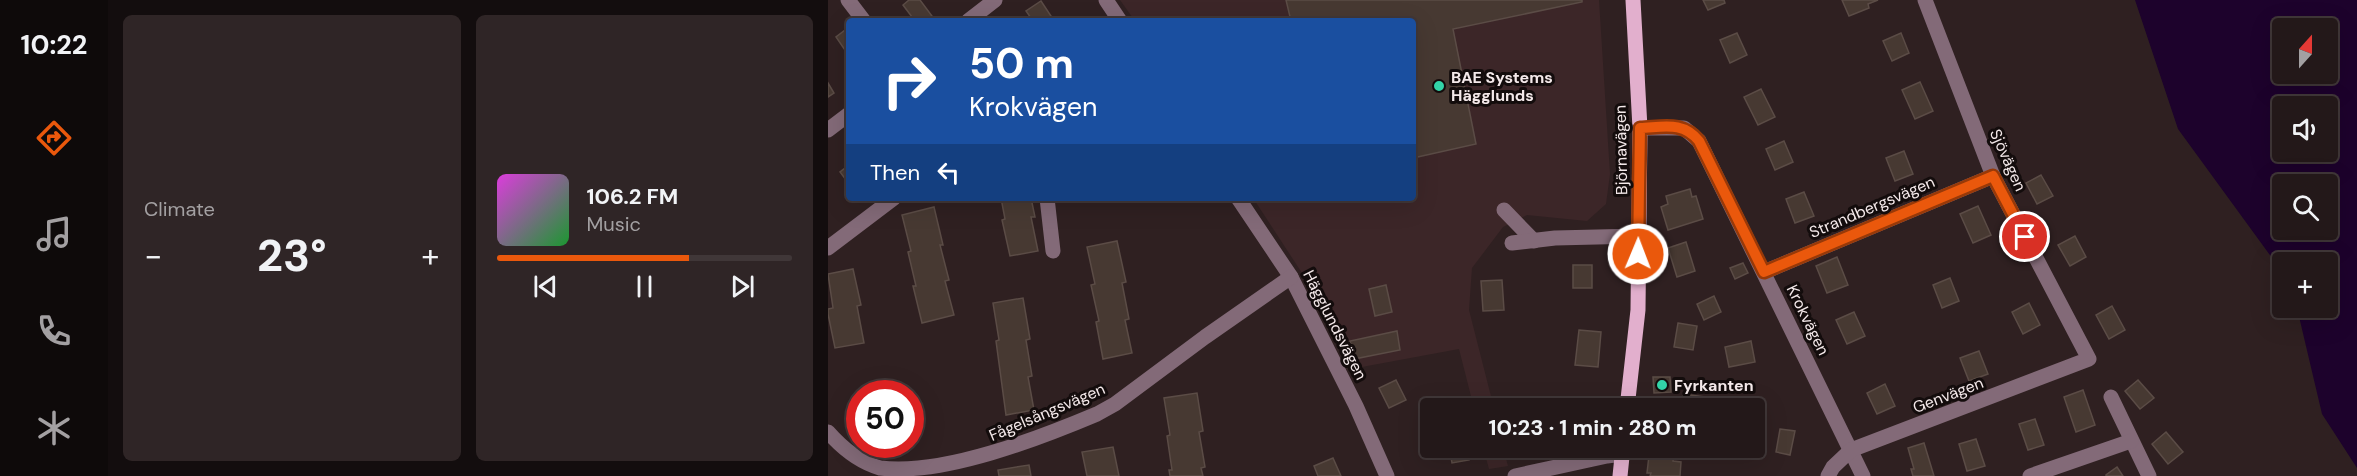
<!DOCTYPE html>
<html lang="en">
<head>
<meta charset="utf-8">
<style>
  body { margin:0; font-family:"DM Sans",sans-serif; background:#2f2526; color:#f1f3f6; height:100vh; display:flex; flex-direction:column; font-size:22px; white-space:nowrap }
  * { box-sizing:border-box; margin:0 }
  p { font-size:20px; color:#a3a0a2 }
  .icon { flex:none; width:33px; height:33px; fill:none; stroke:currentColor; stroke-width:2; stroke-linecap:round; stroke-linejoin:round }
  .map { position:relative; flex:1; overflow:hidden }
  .sheet { display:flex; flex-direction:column; gap:15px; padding:15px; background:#130d0e; width:720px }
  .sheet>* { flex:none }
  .guide { position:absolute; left:18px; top:18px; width:570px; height:183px; border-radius:6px; box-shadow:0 6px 24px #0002,0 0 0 2px #403738; background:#1a4fa0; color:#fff; overflow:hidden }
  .needle { width:39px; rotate:21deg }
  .buttons { position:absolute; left:1444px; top:18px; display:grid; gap:12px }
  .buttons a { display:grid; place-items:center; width:66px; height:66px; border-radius:6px; background:#231819; box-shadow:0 6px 24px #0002,0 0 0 2px #403738; font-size:30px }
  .speed { position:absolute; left:18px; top:380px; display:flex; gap:12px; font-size:30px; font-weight:700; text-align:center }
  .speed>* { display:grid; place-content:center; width:78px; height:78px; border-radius:50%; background:#231819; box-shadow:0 6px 24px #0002,0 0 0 2px #403738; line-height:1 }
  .speed .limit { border:9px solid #d22; background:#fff; color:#111 }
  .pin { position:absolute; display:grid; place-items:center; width:51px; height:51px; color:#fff; margin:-26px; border:3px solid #fff; border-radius:50%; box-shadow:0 2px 6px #0007 }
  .me { position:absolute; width:66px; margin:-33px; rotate:1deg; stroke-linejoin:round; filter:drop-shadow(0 0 4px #0008) }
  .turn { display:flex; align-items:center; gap:21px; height:126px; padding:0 24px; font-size:27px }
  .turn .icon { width:78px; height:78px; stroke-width:2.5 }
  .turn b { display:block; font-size:42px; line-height:51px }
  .then { display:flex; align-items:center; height:57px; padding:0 24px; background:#0003; gap:12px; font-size:22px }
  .big { font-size:45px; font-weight:700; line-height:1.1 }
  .sheet .tile { flex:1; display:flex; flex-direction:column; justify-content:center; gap:9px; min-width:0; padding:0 21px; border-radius:9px; background:#2f2526 }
  .song { display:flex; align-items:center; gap:18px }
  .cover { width:72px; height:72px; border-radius:9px; background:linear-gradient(135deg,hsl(300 70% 55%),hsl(130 70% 35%)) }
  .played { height:6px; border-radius:3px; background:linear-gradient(90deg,#ea580c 65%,#403738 65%) }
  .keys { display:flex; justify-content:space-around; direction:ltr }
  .heat { display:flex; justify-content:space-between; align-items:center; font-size:33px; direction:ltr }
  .sheet .tiles { flex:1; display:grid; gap:15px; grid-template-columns:repeat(2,1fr) }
  .trip { position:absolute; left:592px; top:398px; width:345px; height:60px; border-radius:6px; background:#231819; box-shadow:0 6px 24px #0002,0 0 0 2px #403738; font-weight:700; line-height:60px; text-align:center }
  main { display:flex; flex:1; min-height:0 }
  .tab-bar { display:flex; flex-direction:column; width:108px; justify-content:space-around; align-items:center; background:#0e0a0a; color:#a3a0a2 }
  .tab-bar .icon { width:42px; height:42px }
  .tab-bar .active { color:#ea580c }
  .tab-bar b { font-size:27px; color:#f1f3f6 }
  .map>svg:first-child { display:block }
  .built { fill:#3c2628 }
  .water { fill:#1d022c; fill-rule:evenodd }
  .building { fill:#473932; stroke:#5b4c46; stroke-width:1.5 }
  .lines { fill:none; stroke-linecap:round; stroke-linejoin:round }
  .minor { stroke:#836a78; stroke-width:15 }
  .major { stroke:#e2afcd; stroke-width:15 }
  .route-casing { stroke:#983908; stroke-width:15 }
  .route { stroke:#ea580c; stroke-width:10 }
  .poi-dot { fill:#33d4a8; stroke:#130c0c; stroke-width:2 }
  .labels { text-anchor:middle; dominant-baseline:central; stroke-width:6; stroke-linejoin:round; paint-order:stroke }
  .poi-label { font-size:16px; font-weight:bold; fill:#f4e9ea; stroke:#130c0c; text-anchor:start }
  .street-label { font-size:16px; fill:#f4e9ea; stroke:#130c0c }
</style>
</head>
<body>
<main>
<nav class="tab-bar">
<b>10:22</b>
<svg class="icon active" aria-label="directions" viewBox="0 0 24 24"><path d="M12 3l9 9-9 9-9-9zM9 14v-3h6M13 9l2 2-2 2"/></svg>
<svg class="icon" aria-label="music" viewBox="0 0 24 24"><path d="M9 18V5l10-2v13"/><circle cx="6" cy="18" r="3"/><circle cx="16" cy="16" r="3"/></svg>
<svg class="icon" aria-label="phone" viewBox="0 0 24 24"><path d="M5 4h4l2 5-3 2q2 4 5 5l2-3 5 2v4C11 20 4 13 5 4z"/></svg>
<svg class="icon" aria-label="climate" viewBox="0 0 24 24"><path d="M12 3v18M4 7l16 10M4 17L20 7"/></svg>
</nav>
<section class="sheet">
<div class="tiles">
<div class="tile"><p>Climate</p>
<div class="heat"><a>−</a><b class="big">23°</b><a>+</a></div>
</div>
<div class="tile">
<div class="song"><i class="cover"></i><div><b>106.2 FM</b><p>Music</p></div></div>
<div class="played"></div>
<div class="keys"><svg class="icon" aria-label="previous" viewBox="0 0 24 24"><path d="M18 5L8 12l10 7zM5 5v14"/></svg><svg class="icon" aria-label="pause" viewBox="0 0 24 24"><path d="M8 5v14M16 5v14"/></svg><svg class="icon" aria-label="next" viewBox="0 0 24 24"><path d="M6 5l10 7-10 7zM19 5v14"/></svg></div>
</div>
</div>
</section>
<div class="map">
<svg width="1529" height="476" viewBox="0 0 1529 476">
  <rect width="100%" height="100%" fill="#2f2021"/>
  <g class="built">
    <polygon points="292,0 771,0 782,174 778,204 759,221 699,215 675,227 644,268 641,310 666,408 646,408 631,349 523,369 474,273 425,198 585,198 585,21 307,21"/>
    <polygon points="655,447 675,447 680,466 661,469"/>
  </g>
  <path class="water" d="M1307 0H1529V468L1494 414 1469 308H1500V262H1455V273L1350 129ZM1455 28H1500V74H1455ZM1455 106H1500V152H1455ZM1455 184H1500V230H1455Z"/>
  <g class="building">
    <polygon points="81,0 92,0 104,16 96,21 87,21 75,5"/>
    <polygon points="458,0 754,0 754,2 625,29 648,144 585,158 585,21 463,21"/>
    <polygon points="875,0 896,0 897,3 880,10"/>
    <polygon points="1014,0 1050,0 1040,4 1041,8 1021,16"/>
    <polygon points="213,1 225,19 222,21 205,21 198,11"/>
    <polygon points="21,27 21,52 19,53 8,37"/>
    <polygon points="909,33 919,55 902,63 892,40"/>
    <polygon points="1073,33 1081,53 1064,61 1055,41"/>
    <polygon points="1092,82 1105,111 1087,119 1074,90"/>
    <polygon points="0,83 6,93 0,97"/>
    <polygon points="933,89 947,117 930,125 916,97"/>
    <polygon points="956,141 965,162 947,170 938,149"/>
    <polygon points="1076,151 1085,174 1067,181 1058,158"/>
    <polygon points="21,165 21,184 12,172"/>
    <polygon points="1213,175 1225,196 1209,204 1198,183"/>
    <polygon points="862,189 864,197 868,196 875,219 840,230 833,207 840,204 838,196"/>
    <polygon points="976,192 986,216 967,223 958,199"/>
    <polygon points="173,198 203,198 207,217 203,217 210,251 182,256 174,220 177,219"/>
    <polygon points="1150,206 1163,235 1145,243 1132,214"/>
    <polygon points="106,207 115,245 112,245 121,280 117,281 126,315 94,323 85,286 88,286 80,252 83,251 74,215"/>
    <polygon points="1247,236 1258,257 1242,266 1230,245"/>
    <polygon points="289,241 298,282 294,283 301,319 297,320 304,353 275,359 268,322 271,321 263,285 267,284 259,247"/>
    <polygon points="858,242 867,271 849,277 840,248"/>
    <polygon points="1009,257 1020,285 999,293 988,266"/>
    <polygon points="915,263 920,273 907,279 902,268"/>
    <rect x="745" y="265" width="19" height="23"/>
    <polygon points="25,269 33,305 29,306 36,343 7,348 0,314 0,309 5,308 0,274"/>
    <polygon points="1122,278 1131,301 1114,308 1105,285"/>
    <polygon points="674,280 676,310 655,311 653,281"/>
    <polygon points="558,285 564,312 547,316 541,289"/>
    <polygon points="886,296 893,312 876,320 869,304"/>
    <polygon points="195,298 202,339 198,340 204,376 200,377 206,410 178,415 168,341 171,340 165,303"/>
    <polygon points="1201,303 1212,325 1195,334 1184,312"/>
    <polygon points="1284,306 1297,330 1281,339 1268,315"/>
    <polygon points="1026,312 1037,336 1019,344 1008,320"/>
    <polygon points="850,323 869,326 865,350 846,347"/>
    <polygon points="751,330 773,332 770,367 747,365"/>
    <polygon points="569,331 572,350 526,359 522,341"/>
    <polygon points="923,341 927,362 901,367 897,347"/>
    <polygon points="1151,351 1160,374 1141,381 1132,358"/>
    <polygon points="825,377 842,377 843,392 826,393"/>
    <polygon points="568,380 578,400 561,408 551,388"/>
    <polygon points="1310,380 1326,398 1312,409 1297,391"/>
    <polygon points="1057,384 1067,406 1049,414 1039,393"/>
    <polygon points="1255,390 1267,425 1248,432 1236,397"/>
    <polygon points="369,393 375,431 371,432 377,467 373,468 375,476 342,476 341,470 344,470 339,436 342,435 336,398"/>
    <polygon points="855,394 899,400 898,408 853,408"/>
    <polygon points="1207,419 1216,445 1200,450 1191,424"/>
    <polygon points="603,421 603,443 596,444 591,423"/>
    <polygon points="952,429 967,431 962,455 948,452"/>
    <polygon points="1338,432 1355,452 1340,464 1324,444"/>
    <polygon points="1148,439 1157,466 1139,471 1131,444"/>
    <polygon points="1096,443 1106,476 1085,476 1083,469 1086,469 1080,448"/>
    <polygon points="285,447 291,476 259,476 254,452"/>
    <polygon points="621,447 638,447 641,460 624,463"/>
    <polygon points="822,447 847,447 845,461 853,462 852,476 822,476 823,473 819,473"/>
    <polygon points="505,458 513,476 490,476 486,466"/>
    <polygon points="201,465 203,476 171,476 170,470"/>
    <polygon points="1289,467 1295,476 1278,476 1278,475"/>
  </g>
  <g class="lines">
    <g class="minor">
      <polyline points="20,0 36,21"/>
      <polyline points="278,0 292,21"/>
      <polyline points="140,21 167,0"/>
      <polyline points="812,128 856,128 871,141 1035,476"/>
      <polyline points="0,130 21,114"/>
      <polyline points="219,198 225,251"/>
      <polyline points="410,198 463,277 528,406 559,476"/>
      <polyline points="676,210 706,241"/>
      <polyline points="684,243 727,238 811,236"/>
      <polyline points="0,248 66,198"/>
      <polyline points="936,272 1165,176"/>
      <polyline points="1283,397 1321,476"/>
      <path d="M0 432C14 448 31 462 52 468 115 476 212 438 269 414L287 404 377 337 463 277"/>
      <polyline points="687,476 779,456 794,454"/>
      <polyline points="1000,476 1005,467 1023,450 1261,359 1165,176 1097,0"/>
      <polyline points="1202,476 1303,441"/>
    </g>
    <g class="major">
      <polyline points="799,408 810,310 812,128 805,0"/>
      <polyline points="792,476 795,447"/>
    </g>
  </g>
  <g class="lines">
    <defs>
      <path id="route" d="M810 254 812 128C836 127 855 121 871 141L936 272 1165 176 1197 237"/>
    </defs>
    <use href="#route" class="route-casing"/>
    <use href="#route" class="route"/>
  </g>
  <g class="poi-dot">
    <circle cx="611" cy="86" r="6"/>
    <circle cx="834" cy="385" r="6"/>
  </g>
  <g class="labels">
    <g class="poi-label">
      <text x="623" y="77">BAE Systems<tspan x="623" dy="18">Hägglunds</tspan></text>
      <text x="846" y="385">Fyrkanten</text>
    </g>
    <g class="street-label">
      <text transform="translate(793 150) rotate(-91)">Björnavägen</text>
      <text transform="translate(1180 160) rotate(66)">Sjövägen</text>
      <text transform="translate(1044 207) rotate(-23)">Strandbergsvägen</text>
      <text transform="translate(980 320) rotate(64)">Krokvägen</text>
      <text transform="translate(507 325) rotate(63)">Hägglundsvägen</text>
      <text transform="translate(1120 395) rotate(-21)">Genvägen</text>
      <text transform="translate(219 412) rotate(-23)">Fågelsångsvägen</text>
    </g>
  </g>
</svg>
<div class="buttons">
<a><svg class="needle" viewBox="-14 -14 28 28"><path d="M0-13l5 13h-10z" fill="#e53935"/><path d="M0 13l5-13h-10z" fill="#a3a0a2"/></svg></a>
<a><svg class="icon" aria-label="sound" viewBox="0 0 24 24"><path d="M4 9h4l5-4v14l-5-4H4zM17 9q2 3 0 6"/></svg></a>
<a><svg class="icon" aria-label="search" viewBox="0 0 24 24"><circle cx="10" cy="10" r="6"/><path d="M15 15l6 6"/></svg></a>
<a>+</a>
</div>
<div class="speed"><div class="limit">50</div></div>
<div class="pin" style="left:1197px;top:237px;background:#d93025"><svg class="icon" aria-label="arrive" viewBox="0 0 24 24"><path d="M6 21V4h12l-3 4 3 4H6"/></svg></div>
<svg class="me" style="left:810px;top:254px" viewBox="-20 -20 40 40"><circle r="17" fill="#ea580c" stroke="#fff" stroke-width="3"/><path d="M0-11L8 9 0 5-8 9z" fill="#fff"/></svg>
<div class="trip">10:23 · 1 min · 280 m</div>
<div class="guide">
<div class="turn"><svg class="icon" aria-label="right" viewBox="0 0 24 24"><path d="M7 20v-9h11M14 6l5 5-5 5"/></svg><div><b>50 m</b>Krokvägen</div></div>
<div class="then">Then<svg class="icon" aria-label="left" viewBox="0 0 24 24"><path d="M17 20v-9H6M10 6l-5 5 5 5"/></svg></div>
</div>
</div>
</main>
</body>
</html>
